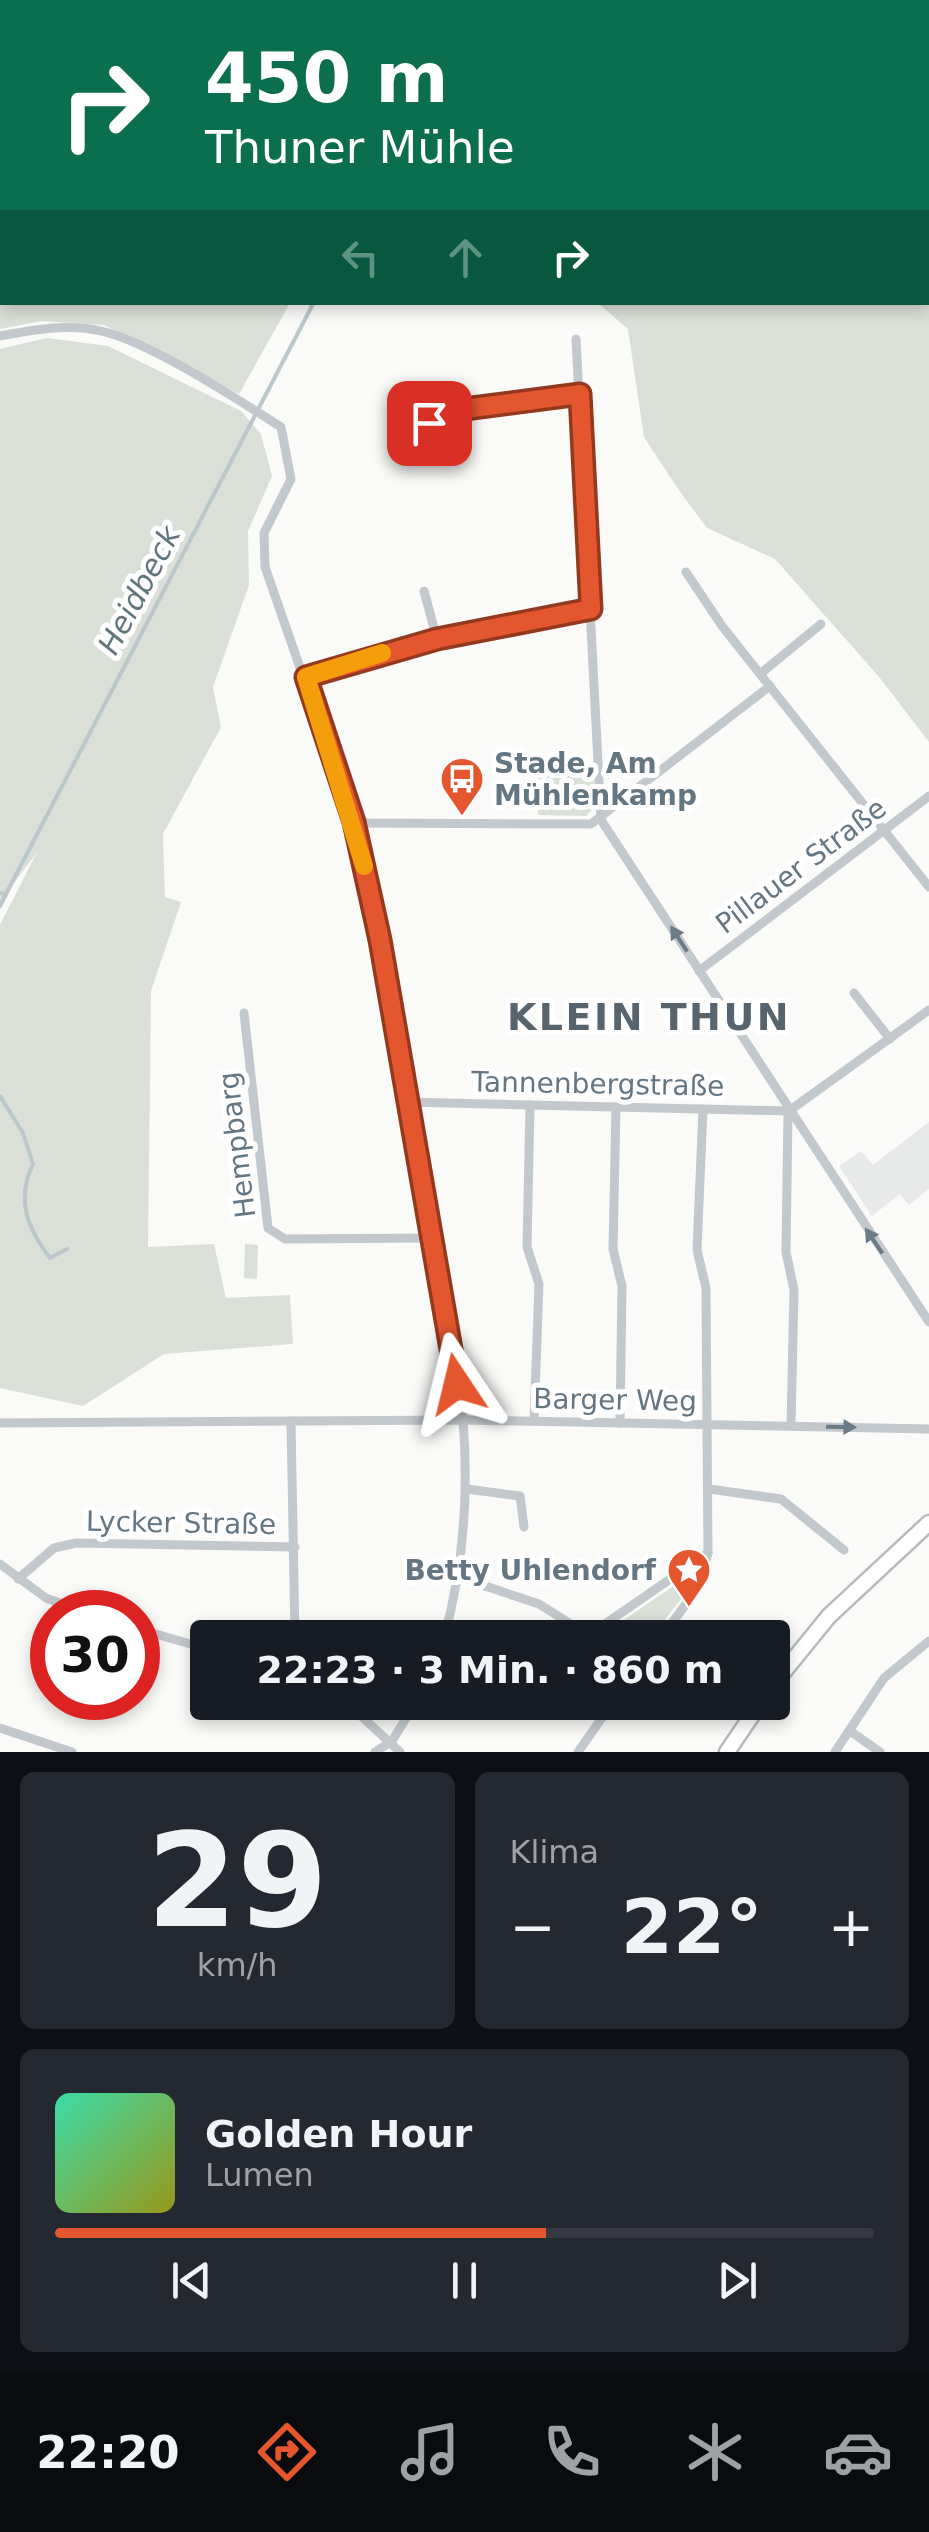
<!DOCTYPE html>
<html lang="de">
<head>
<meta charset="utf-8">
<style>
  body { margin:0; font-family:"DejaVu Sans",sans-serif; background:#242831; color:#f1f3f6; height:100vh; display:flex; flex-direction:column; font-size:38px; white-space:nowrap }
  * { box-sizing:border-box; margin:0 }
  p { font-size:32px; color:#9ea1a6 }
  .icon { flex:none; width:55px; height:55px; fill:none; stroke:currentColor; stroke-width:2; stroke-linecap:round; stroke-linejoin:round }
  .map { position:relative; height:1752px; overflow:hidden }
  .sheet { display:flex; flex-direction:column; gap:20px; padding:20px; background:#0d0f14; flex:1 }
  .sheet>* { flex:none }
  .hud { position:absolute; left:0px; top:0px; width:930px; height:305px; box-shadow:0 5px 15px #0003; background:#0b6e4f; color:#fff; overflow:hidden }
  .speed { position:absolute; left:30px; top:1590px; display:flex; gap:20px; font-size:50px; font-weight:700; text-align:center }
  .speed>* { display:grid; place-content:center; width:130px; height:130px; border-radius:50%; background:#171b24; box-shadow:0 5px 15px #0003; line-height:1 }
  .speed .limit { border:15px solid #d22; background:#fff; color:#111 }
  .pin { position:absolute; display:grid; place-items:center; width:85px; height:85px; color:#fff; margin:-42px; border-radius:20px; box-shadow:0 5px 15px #0006 }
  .me { position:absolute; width:110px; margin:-55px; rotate:350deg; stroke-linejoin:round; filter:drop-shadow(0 0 8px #0008) }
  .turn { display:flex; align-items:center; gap:35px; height:210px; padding:0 40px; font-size:45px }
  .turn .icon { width:130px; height:130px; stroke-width:2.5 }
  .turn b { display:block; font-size:70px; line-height:85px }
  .lanes { display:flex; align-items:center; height:95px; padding:0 40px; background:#0003; justify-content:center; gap:50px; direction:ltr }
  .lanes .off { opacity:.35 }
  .big { font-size:75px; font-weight:700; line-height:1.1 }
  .sheet .card { flex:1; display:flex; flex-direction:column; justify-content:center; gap:15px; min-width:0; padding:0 35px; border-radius:15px; background:#242831 }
  .sheet .dial { align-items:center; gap:0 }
  .dial b { font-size:130px; line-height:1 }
  .song { display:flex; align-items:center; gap:30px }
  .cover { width:120px; height:120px; border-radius:15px; background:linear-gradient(135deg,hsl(160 70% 55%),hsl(60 70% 35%)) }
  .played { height:10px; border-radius:5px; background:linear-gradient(90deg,#e4572e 60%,#363941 60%) }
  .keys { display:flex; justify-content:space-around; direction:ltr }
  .heat { display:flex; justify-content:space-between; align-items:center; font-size:55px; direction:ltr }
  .sheet .tiles { flex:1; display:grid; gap:20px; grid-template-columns:1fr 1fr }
  .card:last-child { grid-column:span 2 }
  .trip { position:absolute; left:190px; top:1620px; width:600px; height:100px; border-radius:10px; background:#171b24; box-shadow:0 5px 15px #0003; font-weight:700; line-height:100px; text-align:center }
  .tab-bar { display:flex; height:160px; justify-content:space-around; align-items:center; background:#090b0e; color:#9ea1a6 }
  .tab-bar .icon { width:70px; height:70px }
  .tab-bar .active { color:#e4572e }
  .tab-bar b { font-size:45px; color:#f1f3f6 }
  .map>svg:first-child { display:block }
  .built { fill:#e8e9e9 }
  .green { fill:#dadfd7 }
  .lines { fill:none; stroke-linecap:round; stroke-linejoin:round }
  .stream { stroke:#bbc7cb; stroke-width:4 }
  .primary-casing { stroke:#b5babe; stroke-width:19 }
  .minor { stroke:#c3c8cc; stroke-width:9 }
  .primary { stroke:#fff; stroke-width:14 }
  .oneway { fill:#6a7a87 }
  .route-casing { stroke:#94391e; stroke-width:25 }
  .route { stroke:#e4572e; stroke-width:18 }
  .slow { stroke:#f59e0b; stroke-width:18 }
  .labels { text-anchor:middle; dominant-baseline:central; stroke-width:10; stroke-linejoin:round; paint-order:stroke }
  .poi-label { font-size:28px; font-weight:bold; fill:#657683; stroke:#fff; text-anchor:start }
  .street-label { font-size:28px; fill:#657683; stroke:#fff }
  .water-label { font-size:30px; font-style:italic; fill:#60757c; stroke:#fff }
  .district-label { font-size:38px; font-weight:bold; letter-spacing:2.5px; fill:#57646e; stroke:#fff }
</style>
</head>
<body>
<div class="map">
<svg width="929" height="1752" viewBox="0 0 929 1752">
  <rect width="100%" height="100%" fill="#fafaf8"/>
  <polygon class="built" points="929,1122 929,1189 909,1205 900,1194 872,1216 839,1166 861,1151 873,1165"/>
  <g class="green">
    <polygon points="0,0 337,0 2,2 2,302 290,303 239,394 104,325 42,321 0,329"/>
    <polygon points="510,0 821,0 509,2"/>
    <polygon points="929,126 929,742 880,678 775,559 707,528 678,489 644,437 628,329 599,304 928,302"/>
    <polygon points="47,338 108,346 241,411 261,434 272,476 248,531 249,585 213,687 221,727 163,834 165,897 181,902 151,991 148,1247 214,1244 226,1298 290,1295 293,1344 164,1354 83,1406 0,1388 0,925 37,852 6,894 0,910 0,349"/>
    <polygon points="539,765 593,765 595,807 586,816 538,815"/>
    <polygon points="245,1244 258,1245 257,1279 244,1278"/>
    <polygon points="690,1575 696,1580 651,1637 611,1637 606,1632"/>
  </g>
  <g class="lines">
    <g class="stream">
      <polyline points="501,2 502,0"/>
      <polyline points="0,893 6,894 314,302"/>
      <polyline points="0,906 6,894"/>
      <path d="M0 1096 23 1133 33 1164C16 1199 27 1228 50 1258L67 1249"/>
    </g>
    <defs>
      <g id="primary">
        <polyline points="772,1686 829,1616 929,1523"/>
        <polyline points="727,1752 761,1702"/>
      </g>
    </defs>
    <use href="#primary" class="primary-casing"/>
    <g class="minor">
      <path d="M0 336C32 330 68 323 101 331 150 342 237 399 281 427L291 479 264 533 265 567 354 823 380 940 463 1420C469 1495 464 1565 444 1638"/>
      <polyline points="576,339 601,820 929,1322"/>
      <polyline points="429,423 449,411 580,394"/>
      <polyline points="686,572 722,626 929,887"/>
      <polyline points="424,591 437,639"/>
      <polyline points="760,674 821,624"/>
      <polyline points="306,677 437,639 591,609"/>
      <polyline points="354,823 591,824 770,686"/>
      <polyline points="699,971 929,796"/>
      <polyline points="854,993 890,1039"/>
      <polyline points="244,1013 268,1228 285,1239 430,1238"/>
      <polyline points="407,1102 789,1111"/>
      <polyline points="530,1105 527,1247 539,1284 534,1421"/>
      <polyline points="616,1107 613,1249 622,1286 620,1423"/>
      <polyline points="789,1111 929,1010"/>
      <polyline points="788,1113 786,1252 794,1290 791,1426"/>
      <polyline points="291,1421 295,1638"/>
      <polyline points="0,1423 463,1420 929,1429"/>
      <polyline points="467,1489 520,1496 524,1527"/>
      <polyline points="709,1489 781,1499 844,1550"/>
      <polyline points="0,1564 46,1598 84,1612"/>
      <polyline points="461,1578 539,1604 593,1638"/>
      <polyline points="18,1579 54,1548 76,1543 295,1547"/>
      <polyline points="138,1629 208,1649"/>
      <polyline points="589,1635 708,1553"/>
      <polyline points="661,1638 700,1585 708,1553 706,1288 697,1250 703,1109"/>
      <polyline points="346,1702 400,1752"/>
      <polyline points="0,1728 72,1752"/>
      <polyline points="850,1731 880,1752"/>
      <polyline points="375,1752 392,1741 416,1702"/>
      <polyline points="578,1752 613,1702"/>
      <polyline points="835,1752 884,1678 929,1641"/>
    </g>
    <use href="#primary" class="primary"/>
  </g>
  <defs><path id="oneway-solid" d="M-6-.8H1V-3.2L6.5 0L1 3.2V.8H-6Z" transform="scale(2.5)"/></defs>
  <g class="oneway">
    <use href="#oneway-solid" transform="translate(679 939) rotate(-123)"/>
    <use href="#oneway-solid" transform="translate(874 1241) rotate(-124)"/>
    <use href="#oneway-solid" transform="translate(841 1427) rotate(1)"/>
  </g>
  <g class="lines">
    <defs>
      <polyline id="route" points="429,423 449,411 580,394 591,609 437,639 306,677 354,822 380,940 457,1384"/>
    </defs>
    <use href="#route" class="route-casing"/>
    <use href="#route" class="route"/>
    <polyline class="slow" points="364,866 306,677 382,653"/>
  </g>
  <defs>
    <symbol id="bus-pin" viewBox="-11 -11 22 30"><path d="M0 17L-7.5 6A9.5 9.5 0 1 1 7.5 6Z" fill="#e4572e" stroke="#fff"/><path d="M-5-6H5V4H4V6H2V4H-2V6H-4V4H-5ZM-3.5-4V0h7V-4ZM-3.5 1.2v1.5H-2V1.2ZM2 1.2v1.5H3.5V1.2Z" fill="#fff"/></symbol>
    <symbol id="sight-pin" viewBox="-11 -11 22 30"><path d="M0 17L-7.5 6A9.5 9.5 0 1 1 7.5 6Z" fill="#e4572e" stroke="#fff"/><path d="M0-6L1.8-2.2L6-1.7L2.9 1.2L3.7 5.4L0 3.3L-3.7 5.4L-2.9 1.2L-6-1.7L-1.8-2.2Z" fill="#fff"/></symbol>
  </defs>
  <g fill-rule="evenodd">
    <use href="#bus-pin" x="437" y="754" width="50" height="68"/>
    <use href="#sight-pin" x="664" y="1545" width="50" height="68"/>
  </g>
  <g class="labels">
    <g class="poi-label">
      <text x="494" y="763">Stade, Am<tspan x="494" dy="32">Mühlenkamp</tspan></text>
      <text x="656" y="1570" text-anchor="end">Betty Uhlendorf</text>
    </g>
    <g class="street-label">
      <text transform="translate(801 866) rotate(-37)">Pillauer Straße</text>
      <text transform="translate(598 1084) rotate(1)">Tannenbergstraße</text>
      <text transform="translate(237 1145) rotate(-97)">Hempbarg</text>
      <text transform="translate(615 1400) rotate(1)">Barger Weg</text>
      <text transform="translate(181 1523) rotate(1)">Lycker Straße</text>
    </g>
    <g class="water-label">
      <text transform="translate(139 590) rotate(-62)">Heidbeck</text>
    </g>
    <g class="district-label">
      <text x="649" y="1017">KLEIN THUN</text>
    </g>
  </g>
</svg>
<div class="speed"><div class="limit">30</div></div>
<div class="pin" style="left:429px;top:423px;background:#d93025"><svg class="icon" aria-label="arrive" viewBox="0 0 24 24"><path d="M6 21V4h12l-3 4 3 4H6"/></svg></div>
<svg class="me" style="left:457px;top:1384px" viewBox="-20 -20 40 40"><path d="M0-17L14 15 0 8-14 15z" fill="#e4572e" stroke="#fff" stroke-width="4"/></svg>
<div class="trip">22:23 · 3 Min. · 860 m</div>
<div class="hud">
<div class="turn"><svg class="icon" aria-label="right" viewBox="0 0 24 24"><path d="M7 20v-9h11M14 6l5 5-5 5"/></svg><div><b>450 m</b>Thuner Mühle</div></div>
<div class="lanes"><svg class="icon off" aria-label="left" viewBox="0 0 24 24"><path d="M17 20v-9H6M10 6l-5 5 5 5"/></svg><svg class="icon off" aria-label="ahead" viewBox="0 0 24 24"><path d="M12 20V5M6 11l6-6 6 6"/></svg><svg class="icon" aria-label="right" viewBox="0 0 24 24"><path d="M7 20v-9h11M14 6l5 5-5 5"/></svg></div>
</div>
</div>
<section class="sheet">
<div class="tiles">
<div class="card dial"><b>29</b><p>km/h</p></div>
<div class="card"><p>Klima</p>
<div class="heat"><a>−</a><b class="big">22°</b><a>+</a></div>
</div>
<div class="card">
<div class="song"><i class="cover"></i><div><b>Golden Hour</b><p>Lumen</p></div></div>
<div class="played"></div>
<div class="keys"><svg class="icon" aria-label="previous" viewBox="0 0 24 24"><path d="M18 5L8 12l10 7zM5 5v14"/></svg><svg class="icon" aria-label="pause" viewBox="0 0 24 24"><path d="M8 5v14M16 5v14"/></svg><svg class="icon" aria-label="next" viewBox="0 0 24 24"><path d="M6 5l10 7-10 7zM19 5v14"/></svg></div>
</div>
</div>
</section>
<nav class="tab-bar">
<b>22:20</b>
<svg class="icon active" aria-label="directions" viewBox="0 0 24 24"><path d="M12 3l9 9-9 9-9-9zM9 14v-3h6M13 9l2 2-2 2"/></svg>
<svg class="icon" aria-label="music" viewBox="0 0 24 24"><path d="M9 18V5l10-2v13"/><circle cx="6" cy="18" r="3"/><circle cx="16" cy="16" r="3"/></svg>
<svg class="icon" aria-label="phone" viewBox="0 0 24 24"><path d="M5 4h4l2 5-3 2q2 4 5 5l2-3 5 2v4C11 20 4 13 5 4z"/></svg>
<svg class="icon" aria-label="climate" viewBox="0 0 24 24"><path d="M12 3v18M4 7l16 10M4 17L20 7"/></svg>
<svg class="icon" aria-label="car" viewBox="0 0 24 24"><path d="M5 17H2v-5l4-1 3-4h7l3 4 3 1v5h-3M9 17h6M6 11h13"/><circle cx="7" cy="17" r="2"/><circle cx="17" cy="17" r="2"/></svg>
</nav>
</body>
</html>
